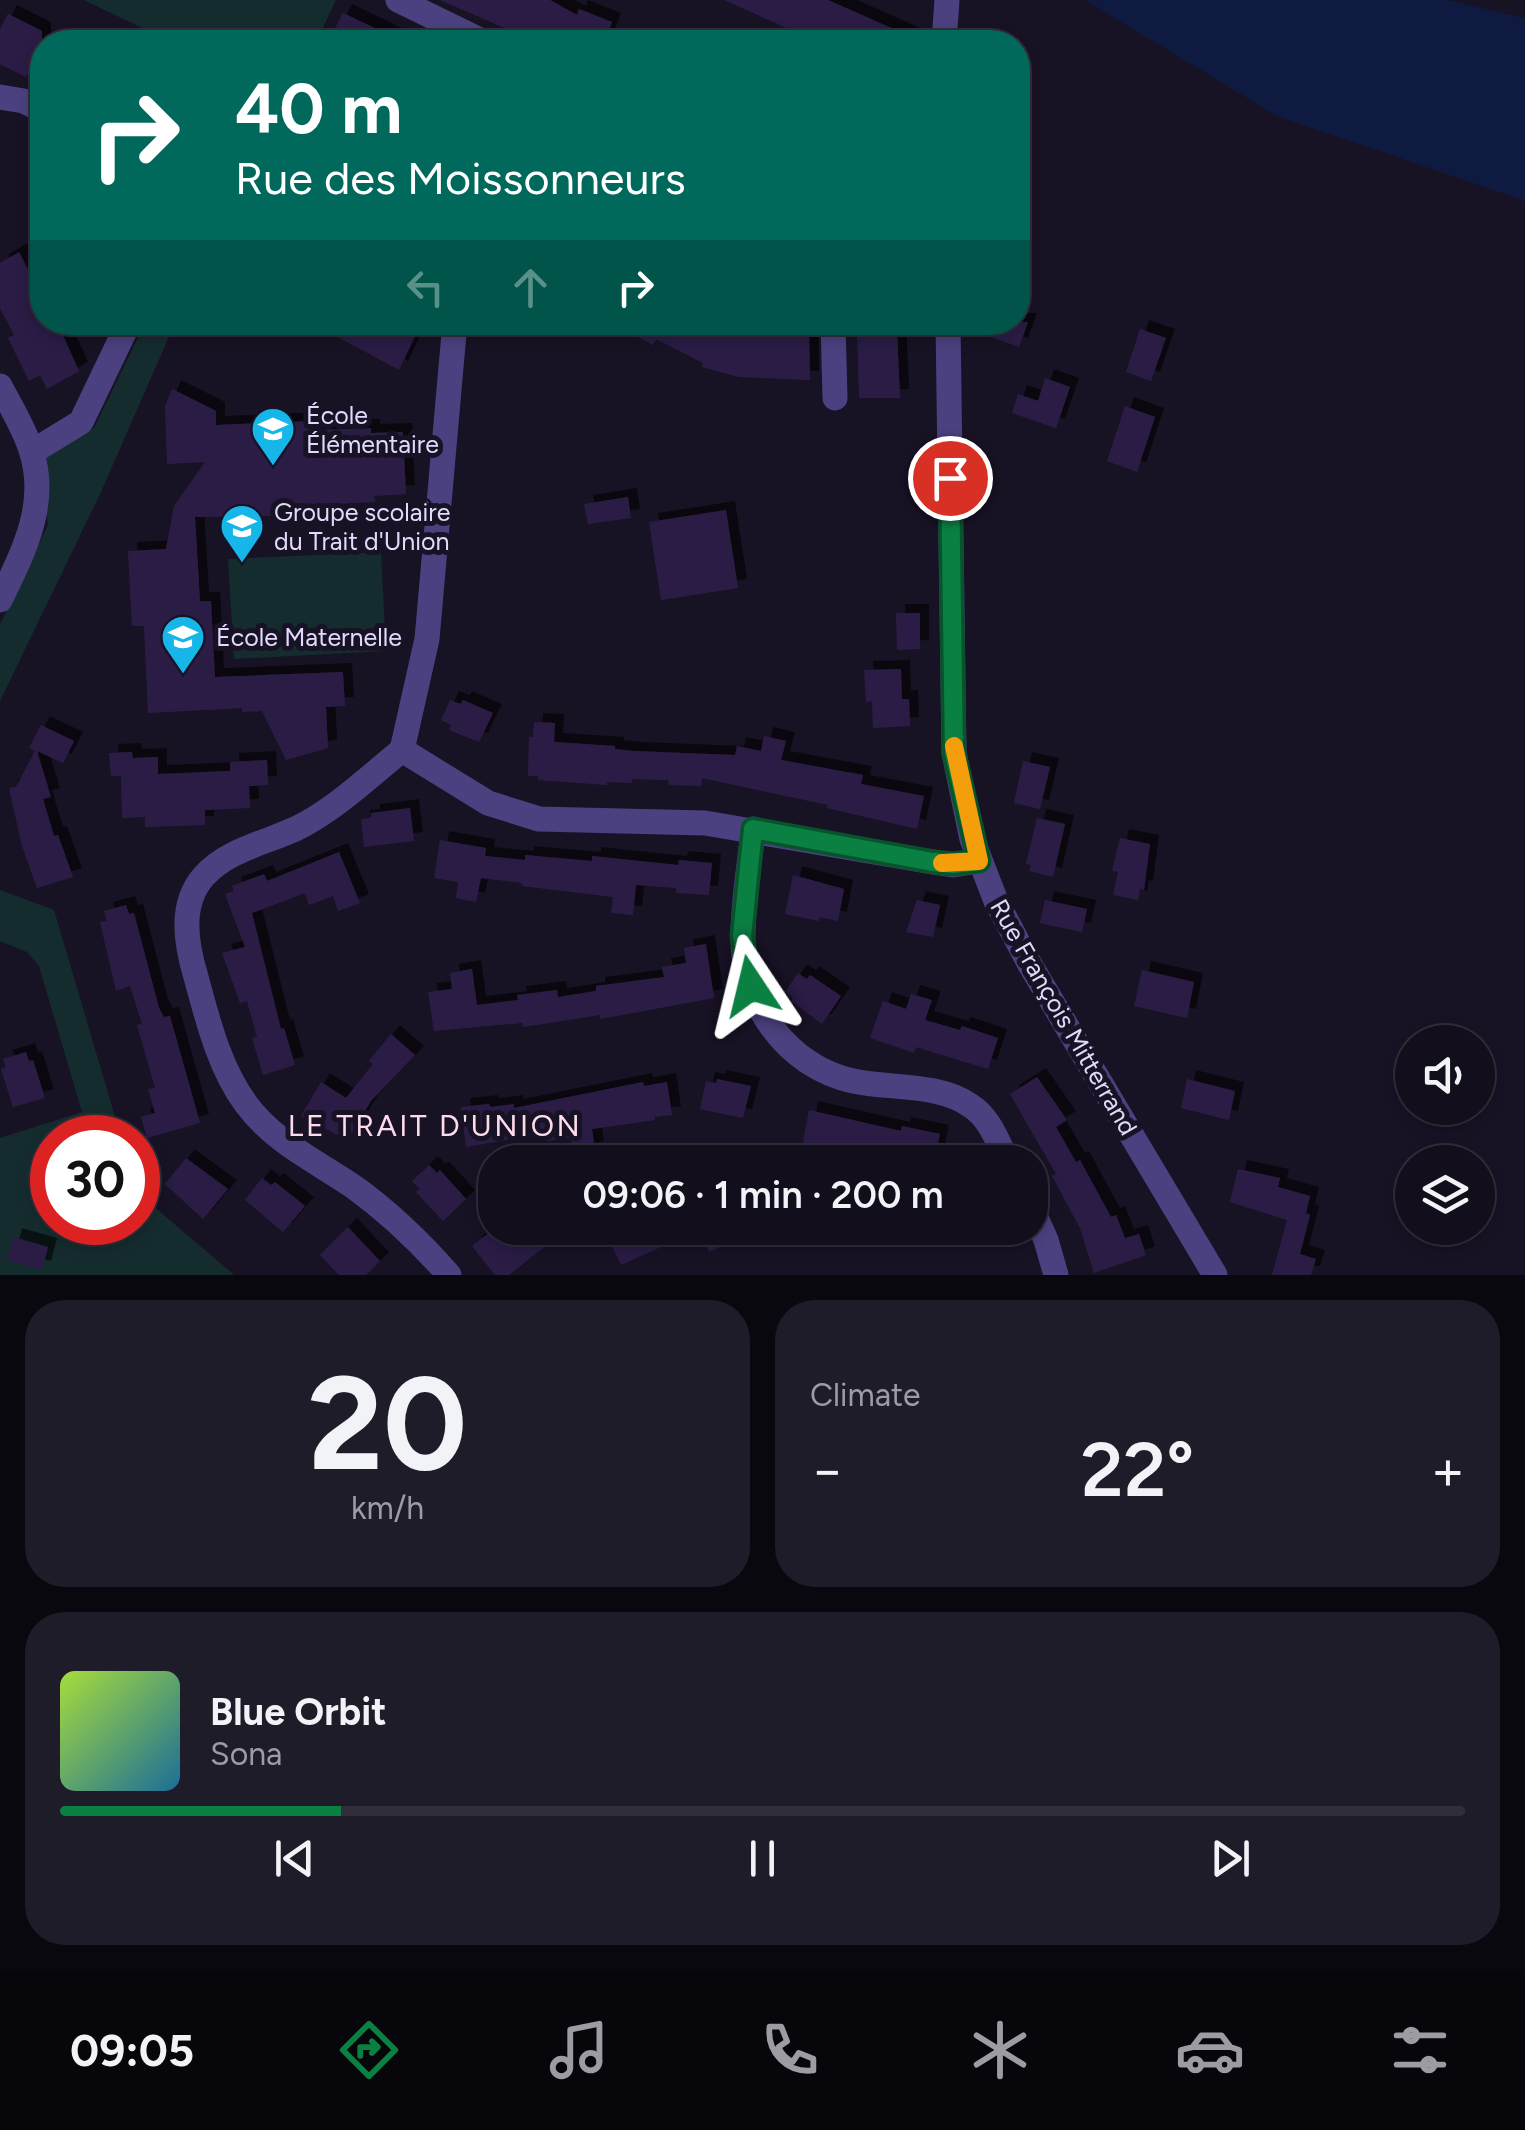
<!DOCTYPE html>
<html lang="en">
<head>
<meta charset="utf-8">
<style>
  body { margin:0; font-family:Figtree,sans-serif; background:#1f1c29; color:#f1f3f6; height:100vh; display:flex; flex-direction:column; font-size:38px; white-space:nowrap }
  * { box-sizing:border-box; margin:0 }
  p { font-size:32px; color:#9c9ca3 }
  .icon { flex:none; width:55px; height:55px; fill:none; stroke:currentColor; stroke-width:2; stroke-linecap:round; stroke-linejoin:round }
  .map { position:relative; height:1275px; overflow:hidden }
  .details { display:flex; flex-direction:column; gap:25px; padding:25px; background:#0a080f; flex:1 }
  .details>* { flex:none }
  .guide { position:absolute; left:30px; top:30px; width:1000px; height:305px; border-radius:40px; box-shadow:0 5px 15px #0003,0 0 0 2px #312e3b; background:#00695c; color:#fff; overflow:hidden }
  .controls { position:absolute; left:1395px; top:1025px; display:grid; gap:20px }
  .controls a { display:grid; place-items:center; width:100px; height:100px; border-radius:50%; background:#120e1c; box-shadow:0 5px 15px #0003,0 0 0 2px #312e3b; font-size:50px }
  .speed { position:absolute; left:30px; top:1115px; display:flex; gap:20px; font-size:50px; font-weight:700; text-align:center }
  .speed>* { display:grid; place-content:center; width:130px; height:130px; border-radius:50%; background:#120e1c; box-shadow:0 5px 15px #0003,0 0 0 2px #312e3b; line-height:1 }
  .speed .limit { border:15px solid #d22; background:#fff; color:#111 }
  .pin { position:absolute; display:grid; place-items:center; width:85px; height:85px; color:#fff; margin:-42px; border:5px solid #fff; border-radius:50%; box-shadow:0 2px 10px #0007 }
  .me { position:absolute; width:110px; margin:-55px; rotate:350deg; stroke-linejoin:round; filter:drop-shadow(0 0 8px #0008) }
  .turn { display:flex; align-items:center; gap:35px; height:210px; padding:0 40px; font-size:45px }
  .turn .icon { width:130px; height:130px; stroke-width:2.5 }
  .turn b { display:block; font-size:70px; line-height:85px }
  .lanes { display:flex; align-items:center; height:95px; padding:0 40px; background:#0003; justify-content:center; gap:50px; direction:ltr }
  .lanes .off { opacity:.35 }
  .big { font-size:75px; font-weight:600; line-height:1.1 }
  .details .widget { flex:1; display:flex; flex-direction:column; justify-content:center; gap:15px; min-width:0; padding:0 35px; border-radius:40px; background:#1f1c29 }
  .details .dial { align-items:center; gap:0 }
  .dial b { font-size:130px; line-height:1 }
  .song { display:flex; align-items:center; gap:30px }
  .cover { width:120px; height:120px; border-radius:15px; background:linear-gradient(135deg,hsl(80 70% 55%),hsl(200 70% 35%)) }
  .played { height:10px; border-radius:5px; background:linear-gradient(90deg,#0b8043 20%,#312e3b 20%) }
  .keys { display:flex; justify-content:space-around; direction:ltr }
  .heat { display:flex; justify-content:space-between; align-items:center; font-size:55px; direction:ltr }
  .details .tiles { flex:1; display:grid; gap:25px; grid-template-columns:1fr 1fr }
  .widget:last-child { grid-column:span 2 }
  .trip { position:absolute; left:478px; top:1145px; width:570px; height:100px; border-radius:40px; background:#120e1c; box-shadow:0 5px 15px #0003,0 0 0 2px #312e3b; font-weight:600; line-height:100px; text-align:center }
  .menu { display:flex; height:160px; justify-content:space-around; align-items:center; background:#07060b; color:#9c9ca3 }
  .menu .icon { width:70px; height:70px }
  .menu .on { color:#0b8043 }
  .menu b { font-size:45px; color:#f1f3f6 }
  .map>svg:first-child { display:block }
  .green { fill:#152c2f }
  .water { fill:#0f1a40 }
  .building { fill:#2c1f44; filter:url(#shadow) }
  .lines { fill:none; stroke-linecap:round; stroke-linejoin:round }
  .minor { stroke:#4c4180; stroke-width:25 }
  .route-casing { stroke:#07532c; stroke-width:25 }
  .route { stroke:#0b8043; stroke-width:18 }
  .slow { stroke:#f59e0b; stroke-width:18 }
  .labels { text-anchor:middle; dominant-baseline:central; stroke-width:10; stroke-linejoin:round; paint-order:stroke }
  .poi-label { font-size:25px; fill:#e2d9fb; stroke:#181225; text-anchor:start }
  .street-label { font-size:25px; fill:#e2d9fb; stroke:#181225 }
  .quarter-label { font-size:30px; letter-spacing:2.5px; fill:#fcdbeb; stroke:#181225 }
</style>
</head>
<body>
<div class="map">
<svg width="1525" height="1275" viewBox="0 0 1525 1275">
  <defs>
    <filter id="shadow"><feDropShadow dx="9" dy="-9" stdDeviation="0" flood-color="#0009"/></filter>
  </defs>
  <rect width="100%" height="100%" fill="#181225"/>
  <g class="green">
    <polygon points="84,0 336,0 316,42 171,42"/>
    <polygon points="145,323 175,323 100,494 0,701 0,624 48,525 40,461 94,428"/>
    <polygon points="381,552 386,651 234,659 228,559"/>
    <polygon points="0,890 54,910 121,1137 52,1138 52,1222 138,1222 138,1193 234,1275 0,1275 0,1138 82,1112 39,966 27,952 0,941"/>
  </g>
  <polygon class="water" points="1085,0 1447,0 1525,18 1525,201 1277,116"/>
  <g class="building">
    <polygon points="440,0 550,0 577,15 579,9 612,22 604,42 577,42 547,32 542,42 520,42 523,36"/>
    <polygon points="724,0 828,0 923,42 818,42"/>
    <polygon points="343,13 404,42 328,42"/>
    <polygon points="8,14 42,31 42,73 31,68 26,77 0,64 0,29"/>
    <polygon points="19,252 36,285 42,281 42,322 57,322 79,371 47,389 40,375 29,381 8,338 14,335 0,308 0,263"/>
    <polygon points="310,322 422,322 399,370"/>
    <polygon points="609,322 740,322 757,327 809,327 810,380 739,377 702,367 703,363 656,339 653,345"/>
    <polygon points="964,322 1028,322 1019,347 964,327"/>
    <polygon points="1140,329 1166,338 1151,381 1126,372"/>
    <polygon points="889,330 897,330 900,398 859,398 857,331"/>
    <polygon points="1045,378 1070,387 1056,428 1012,413 1018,394 1038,401"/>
    <polygon points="172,389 216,411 216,425 314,421 314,430 371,428 371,433 403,432 406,494 374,496 375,502 318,505 318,515 195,517 200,601 211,601 215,677 343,672 345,706 326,707 328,748 286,760 262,711 242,712 242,708 148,713 144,626 132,626 128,551 166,549 174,506 205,462 167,464 165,406"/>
    <polygon points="1125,406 1155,417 1137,472 1107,461"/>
    <polygon points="628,497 631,518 588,524 584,504"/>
    <polygon points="726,510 738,588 661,600 649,522"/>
    <polygon points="896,613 920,613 920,649 897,650"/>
    <polygon points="901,669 902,699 909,699 910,726 873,728 872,701 866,702 864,670"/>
    <polygon points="450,700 461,704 463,700 493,713 479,742 449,730 451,725 441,720"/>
    <polygon points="534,722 555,723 554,742 615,746 615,749 634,751 735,755 737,746 761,751 764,736 786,741 781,760 863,775 861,784 924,796 917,829 827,808 828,805 702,778 701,786 669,785 668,780 632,779 632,783 607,782 607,785 538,780 538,776 528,776 529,737 533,737"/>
    <polygon points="41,725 74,741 63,763 37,751 51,797 43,799 54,836 58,835 73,877 37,888 22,846 9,788 16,787 35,751 29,748"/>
    <polygon points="132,752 133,758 158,757 158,774 230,771 230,762 267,760 268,785 249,786 250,808 205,810 205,825 145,827 145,817 122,818 121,776 111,776 109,753"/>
    <polygon points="1023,761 1050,767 1040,809 1014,803"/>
    <polygon points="410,808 414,841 364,847 361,819 371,818 371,813"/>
    <polygon points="1037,818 1065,824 1053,877 1029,871 1031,865 1026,864"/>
    <polygon points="1120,838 1150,844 1144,890 1140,889 1138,900 1113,895 1118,872 1112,871"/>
    <polygon points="440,840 486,848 485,856 525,860 525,855 592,861 592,856 678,865 679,860 712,863 709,895 676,893 676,888 636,885 633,915 611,913 613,897 522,886 522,883 481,878 476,902 456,898 458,882 434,878"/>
    <polygon points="339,852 360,903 338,911 333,896 309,905 305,893 252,913 281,1029 284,1028 295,1065 263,1075 252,1038 257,1037 247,1001 240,1003 222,953 245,947 225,894 234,891 232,886 264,874 267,881"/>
    <polygon points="793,875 844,889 838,921 819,917 819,921 785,914"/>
    <polygon points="917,900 940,905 933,937 906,932"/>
    <polygon points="1045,900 1087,909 1082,932 1040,923"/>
    <polygon points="126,905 129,914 134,913 159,1008 164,1017 170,1016 200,1123 147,1138 141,1117 155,1113 148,1089 155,1088 137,1025 142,1024 130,986 116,991 100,922 107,921 104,911"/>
    <polygon points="706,944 714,998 600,1019 600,1015 523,1027 522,1023 434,1031 428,992 452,989 450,973 472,969 477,1005 518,1000 517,995 557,990 558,997 596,991 596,986 664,977 662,967 686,963 684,948"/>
    <polygon points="1142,970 1194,982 1187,1018 1134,1006"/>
    <polygon points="798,973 807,979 810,975 841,996 822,1024 791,1001 793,998 785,992"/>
    <polygon points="911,994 932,1000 925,1020 960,1030 962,1026 998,1038 988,1069 916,1047 914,1053 870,1038 883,1001 906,1009"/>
    <polygon points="391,1034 415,1055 371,1101 347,1140 301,1116 321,1082 346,1098 373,1064 369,1061"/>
    <polygon points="26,1052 29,1061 33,1060 45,1098 13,1107 1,1069 6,1067 3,1059"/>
    <polygon points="1037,1077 1067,1120 1056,1127 1076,1162 1080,1160 1111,1217 1116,1215 1125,1238 1139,1234 1146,1255 1094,1273 1080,1228 1052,1176 1056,1174 1010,1094"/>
    <polygon points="717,1079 751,1086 743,1118 700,1109 706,1081 716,1083"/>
    <polygon points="1187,1079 1235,1091 1229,1120 1181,1108"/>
    <polygon points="643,1082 644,1086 667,1082 672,1115 654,1117 655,1120 592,1129 595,1150 573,1154 571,1138 547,1141 545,1133 466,1147 461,1107 489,1104 490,1107 514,1104 514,1108"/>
    <polygon points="809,1110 901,1131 902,1126 940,1134 934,1162 896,1159 896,1154 855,1148 854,1155 802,1148"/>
    <polygon points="186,1158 228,1189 203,1219 165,1184"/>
    <polygon points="429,1165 437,1173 440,1170 466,1199 443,1221 416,1192 420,1189 412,1181"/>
    <polygon points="1238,1169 1280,1178 1278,1187 1310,1196 1306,1213 1310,1215 1300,1254 1316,1259 1311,1275 1272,1275 1287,1220 1230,1202"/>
    <polygon points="262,1178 271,1185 275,1182 305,1206 283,1232 245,1200"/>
    <polygon points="348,1227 380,1261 366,1275 339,1275 320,1255"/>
    <polygon points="495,1228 508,1228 518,1240 531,1230 544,1247 509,1275 495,1275 472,1246"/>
    <polygon points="604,1228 655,1228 663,1246 621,1265"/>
    <polygon points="698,1228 761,1228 709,1252"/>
    <polygon points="13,1237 48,1247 42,1270 7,1260"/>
  </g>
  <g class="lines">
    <g class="minor">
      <polyline points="398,0 484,42"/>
      <polyline points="944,42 947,0"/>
      <polyline points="0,97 24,101 42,110"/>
      <polyline points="833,322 835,398"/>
      <polyline points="948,322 954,753 972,839 996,901 1029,963 1215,1275"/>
      <path d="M0 386C11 407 24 428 31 450 49 504 23 553 0 600"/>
      <polyline points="32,452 81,422 129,322"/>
      <path d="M402 750C371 775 341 804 305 824 273 842 230 847 204 876 179 904 186 944 196 977 208 1021 219 1067 246 1104 274 1142 316 1161 354 1187 390 1213 420 1242 449 1275"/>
      <polyline points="402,750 488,803 539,819 705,823 933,862 953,865 979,861"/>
      <polyline points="402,750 427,639 455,322"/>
      <path d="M753 829C750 864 743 900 743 935 741 1002 787 1067 853 1081 890 1089 939 1083 971 1106 990 1118 998 1143 1008 1162"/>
      <polyline points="1030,1204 1046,1240 1056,1275"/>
    </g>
  </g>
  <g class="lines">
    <defs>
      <polyline id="route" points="751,986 742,936 753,829 933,862 953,864 979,861 954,753 950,478"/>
    </defs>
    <use href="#route" class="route-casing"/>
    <use href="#route" class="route"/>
    <polyline class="slow" points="942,863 979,861 954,746"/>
  </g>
  <defs>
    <symbol id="school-pin" viewBox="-11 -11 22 30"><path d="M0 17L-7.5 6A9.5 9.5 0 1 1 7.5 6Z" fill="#17b6e9" stroke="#181225"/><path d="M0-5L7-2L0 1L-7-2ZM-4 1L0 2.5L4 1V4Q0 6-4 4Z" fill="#fff"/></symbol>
  </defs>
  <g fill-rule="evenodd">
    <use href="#school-pin" x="248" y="404" width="50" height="68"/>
    <use href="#school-pin" x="217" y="501" width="50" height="68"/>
    <use href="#school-pin" x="158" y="612" width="50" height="68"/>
  </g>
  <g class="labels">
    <g class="poi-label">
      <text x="306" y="415">École<tspan x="306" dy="29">Élémentaire</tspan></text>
      <text x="274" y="512">Groupe scolaire<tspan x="274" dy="29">du Trait d'Union</tspan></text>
      <text x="216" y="637">École Maternelle</text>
    </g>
    <g class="street-label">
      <text transform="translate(1064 1017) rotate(60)">Rue François Mitterrand</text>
    </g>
    <g class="quarter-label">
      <text x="435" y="1125">LE TRAIT D'UNION</text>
    </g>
  </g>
</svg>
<div class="controls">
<a><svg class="icon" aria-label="sound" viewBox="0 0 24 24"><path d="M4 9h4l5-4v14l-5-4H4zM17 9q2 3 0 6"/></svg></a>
<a><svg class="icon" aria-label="layers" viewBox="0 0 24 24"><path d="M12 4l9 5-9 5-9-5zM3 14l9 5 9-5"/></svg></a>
</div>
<div class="speed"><div class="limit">30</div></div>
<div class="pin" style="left:950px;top:478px;background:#d93025"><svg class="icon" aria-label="arrive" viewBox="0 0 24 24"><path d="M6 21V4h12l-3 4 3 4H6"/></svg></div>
<svg class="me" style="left:751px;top:986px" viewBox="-20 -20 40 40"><path d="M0-17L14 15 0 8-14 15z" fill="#0b8043" stroke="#fff" stroke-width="4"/></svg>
<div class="trip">09:06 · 1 min · 200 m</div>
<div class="guide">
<div class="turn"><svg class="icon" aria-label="right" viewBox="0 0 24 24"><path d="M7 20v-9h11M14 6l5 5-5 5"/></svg><div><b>40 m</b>Rue des Moissonneurs</div></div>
<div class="lanes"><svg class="icon off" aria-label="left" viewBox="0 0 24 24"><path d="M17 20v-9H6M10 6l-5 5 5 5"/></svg><svg class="icon off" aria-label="ahead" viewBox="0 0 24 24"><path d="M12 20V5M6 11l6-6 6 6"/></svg><svg class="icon" aria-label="right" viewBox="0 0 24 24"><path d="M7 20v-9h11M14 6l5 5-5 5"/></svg></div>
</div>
</div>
<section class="details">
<div class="tiles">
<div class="widget dial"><b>20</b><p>km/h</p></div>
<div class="widget"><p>Climate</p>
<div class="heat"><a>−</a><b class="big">22°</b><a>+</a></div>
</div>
<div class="widget">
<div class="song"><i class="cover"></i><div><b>Blue Orbit</b><p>Sona</p></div></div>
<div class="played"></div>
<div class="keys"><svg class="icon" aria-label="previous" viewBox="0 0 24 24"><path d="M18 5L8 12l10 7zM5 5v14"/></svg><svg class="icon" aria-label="pause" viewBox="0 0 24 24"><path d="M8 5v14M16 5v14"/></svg><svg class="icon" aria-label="next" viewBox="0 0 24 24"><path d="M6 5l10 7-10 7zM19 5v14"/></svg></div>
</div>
</div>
</section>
<nav class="menu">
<b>09:05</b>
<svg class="icon on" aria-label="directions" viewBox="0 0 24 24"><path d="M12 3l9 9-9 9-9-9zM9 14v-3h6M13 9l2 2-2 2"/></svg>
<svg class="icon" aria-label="music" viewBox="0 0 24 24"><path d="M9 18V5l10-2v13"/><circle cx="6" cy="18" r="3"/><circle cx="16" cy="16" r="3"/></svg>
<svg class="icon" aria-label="phone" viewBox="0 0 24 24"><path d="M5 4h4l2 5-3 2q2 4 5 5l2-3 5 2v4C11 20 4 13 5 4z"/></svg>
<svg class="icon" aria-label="climate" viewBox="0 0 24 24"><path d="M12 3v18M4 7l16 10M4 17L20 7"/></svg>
<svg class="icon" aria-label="car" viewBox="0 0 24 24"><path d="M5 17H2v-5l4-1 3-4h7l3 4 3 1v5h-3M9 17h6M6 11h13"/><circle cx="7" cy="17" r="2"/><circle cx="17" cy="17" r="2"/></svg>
<svg class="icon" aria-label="filters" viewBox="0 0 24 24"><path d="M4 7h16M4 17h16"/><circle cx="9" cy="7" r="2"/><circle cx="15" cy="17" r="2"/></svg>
</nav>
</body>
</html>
